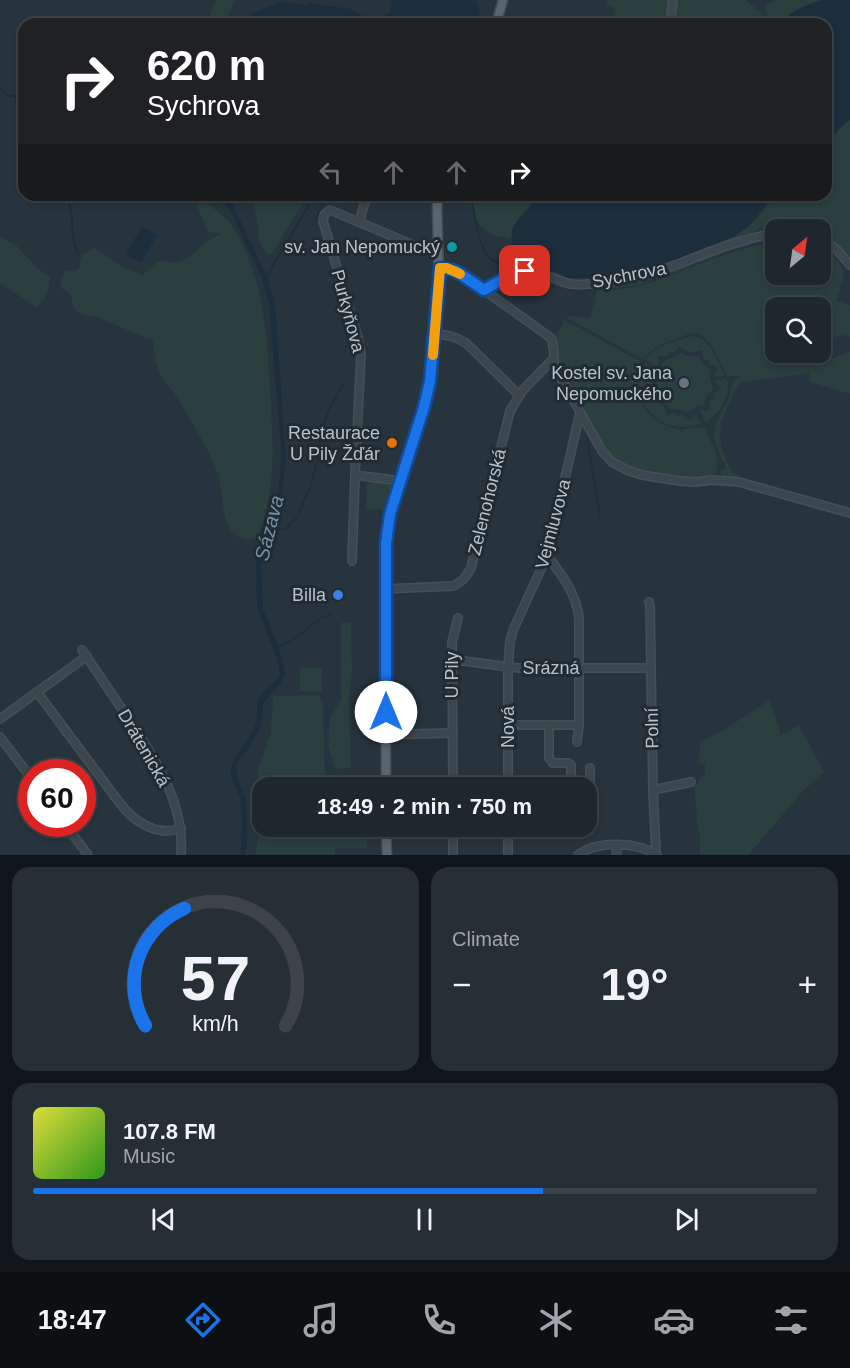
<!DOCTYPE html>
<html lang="en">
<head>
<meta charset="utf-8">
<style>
  body { margin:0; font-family:Arial,sans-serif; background:#262f36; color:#f1f3f6; height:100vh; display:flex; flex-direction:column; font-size:22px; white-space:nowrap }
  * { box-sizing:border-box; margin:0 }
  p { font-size:20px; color:#a1a5aa }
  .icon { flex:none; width:33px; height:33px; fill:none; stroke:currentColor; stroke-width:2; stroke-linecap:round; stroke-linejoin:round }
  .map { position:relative; height:855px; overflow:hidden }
  .details { display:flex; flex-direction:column; gap:12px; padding:12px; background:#101519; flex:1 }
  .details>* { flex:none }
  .hud { position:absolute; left:18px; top:18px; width:814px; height:183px; border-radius:18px; box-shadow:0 3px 9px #0003,0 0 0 2px #3c444a; background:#202124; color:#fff; overflow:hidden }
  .needle { width:39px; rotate:29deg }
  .buttons { position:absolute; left:765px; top:219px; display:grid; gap:12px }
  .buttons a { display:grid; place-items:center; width:66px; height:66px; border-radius:12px; background:#1e272e; box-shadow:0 3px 9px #0003,0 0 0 2px #3c444a; font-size:30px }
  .speed { position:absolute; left:18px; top:759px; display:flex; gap:12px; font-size:30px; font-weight:700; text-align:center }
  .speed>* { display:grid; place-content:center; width:78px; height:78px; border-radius:50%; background:#1e272e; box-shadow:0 3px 9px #0003,0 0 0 2px #3c444a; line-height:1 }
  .speed .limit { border:9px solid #d22; background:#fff; color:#111 }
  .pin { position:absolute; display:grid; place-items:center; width:51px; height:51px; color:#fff; margin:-26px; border-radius:12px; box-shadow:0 3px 9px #0006 }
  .me { position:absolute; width:66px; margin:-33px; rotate:0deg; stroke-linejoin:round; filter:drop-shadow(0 0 4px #0008) }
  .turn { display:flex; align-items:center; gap:21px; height:126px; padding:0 30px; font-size:27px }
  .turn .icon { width:78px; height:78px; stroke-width:2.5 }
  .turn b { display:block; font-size:42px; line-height:51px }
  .lanes { display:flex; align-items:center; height:57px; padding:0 30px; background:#0003; justify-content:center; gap:30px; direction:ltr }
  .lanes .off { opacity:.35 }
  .big { font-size:45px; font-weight:700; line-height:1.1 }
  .details .widget { flex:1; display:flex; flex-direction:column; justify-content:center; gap:9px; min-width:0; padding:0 21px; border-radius:18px; background:#262f36 }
  .details .dial { align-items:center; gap:0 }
  .dial svg { height:156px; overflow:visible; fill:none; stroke:#3c444a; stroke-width:7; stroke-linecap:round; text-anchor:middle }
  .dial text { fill:#f1f3f6; stroke:none }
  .song { display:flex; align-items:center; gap:18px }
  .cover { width:72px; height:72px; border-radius:9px; background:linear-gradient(135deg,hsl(60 70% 55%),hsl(110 70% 35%)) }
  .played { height:6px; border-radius:3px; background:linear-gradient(90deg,#1a73e8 65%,#3c444a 65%) }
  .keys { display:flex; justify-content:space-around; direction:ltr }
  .heat { display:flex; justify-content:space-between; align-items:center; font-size:33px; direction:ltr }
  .details .tiles { flex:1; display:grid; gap:12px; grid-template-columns:1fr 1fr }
  .widget:last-child { grid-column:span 2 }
  .trip { position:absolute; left:252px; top:777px; width:345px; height:60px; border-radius:18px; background:#1e272e; box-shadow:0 3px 9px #0003,0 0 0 2px #3c444a; font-weight:700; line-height:60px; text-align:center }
  .dock { display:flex; height:96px; justify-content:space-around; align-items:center; background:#0c1012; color:#a1a5aa }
  .dock .icon { width:42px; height:42px }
  .dock .current { color:#1a73e8 }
  .dock b { font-size:27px; color:#f1f3f6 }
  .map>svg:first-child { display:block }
  .green { fill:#2a3f3e; fill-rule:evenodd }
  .water { fill:#1c2d3b }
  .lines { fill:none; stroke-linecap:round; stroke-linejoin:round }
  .stream { stroke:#1c2d3b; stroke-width:1.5 }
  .minor-casing { stroke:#454f57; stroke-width:10 }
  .major-casing { stroke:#454f57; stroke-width:11 }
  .minor { stroke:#3c464e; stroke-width:7 }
  .major { stroke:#5a656d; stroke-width:8 }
  .route-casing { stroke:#114b97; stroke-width:15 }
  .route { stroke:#1a73e8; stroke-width:10 }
  .slow { stroke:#f59e0b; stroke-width:10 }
  .culture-dot { fill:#0f9aa8; stroke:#212b33; stroke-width:2 }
  .worship-dot { fill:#6b7280; stroke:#212b33; stroke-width:2 }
  .food-dot { fill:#e8710a; stroke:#212b33; stroke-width:2 }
  .shop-dot { fill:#3f7fe0; stroke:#212b33; stroke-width:2 }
  .labels { text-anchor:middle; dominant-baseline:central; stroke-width:6; stroke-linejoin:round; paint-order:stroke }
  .poi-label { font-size:18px; fill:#b8c1c8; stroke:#212b33; text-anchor:end }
  .street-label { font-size:18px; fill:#b8c1c8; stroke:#212b33 }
  .water-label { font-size:20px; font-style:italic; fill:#758fa3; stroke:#212b33 }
</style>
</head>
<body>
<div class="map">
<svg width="850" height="855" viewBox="0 0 850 855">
  <rect width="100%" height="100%" fill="#28343d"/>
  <g class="green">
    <polygon points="216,0 235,0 224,24 206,24"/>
    <polygon points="608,0 670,0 668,11 662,24 609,24 615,9 606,4"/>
    <path d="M675 0H746L766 17 765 6 775 0H822C807 5 790 10 782 24H672Z"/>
    <path d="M850 120V257L840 247 821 234 820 230C806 229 794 228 780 229L776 221 770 220C758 230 740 245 723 241 744 233 764 215 774 195H826L827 142 845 123Z"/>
    <polygon points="252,195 308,195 272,254 269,255 263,249 258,239 259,232"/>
    <path d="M469 195H540C528 210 516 218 511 238 481 237 474 221 469 195Z"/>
    <path d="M197 197C207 204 221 212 229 222 236 231 240 240 245 250 265 294 267 341 270 388 272 425 275 462 269 498 266 511 262 525 258 538 250 542 235 538 230 529 221 515 223 487 217 471 207 445 190 421 177 397 170 386 161 379 157 366 154 357 154 347 153 338L149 339 97 317 83 315 73 308 72 297 69 293 61 288 60 284 63 275 67 271H75L79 268 82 255 93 248 97 249 121 266 143 275 157 262 165 260 174 263 183 260 192 255 205 242 221 234 208 232 195 201Z"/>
    <path d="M0 237 16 245 37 268 50 277C49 288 47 301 36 307L0 283Z"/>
    <polygon points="754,239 750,245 726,252 679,271 638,285 609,289 591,287 669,269 675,269 680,267 685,263"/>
    <path d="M775 242 776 274H820L821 247C834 255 847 267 842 283L837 282 841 286 836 301 850 305V337L844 335 836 336 830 343 828 354 826 356 828 360 850 352V394L810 382 809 373 744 382 740 381C737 390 735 390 732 398 720 422 716 431 725 457 730 469 731 472 743 478 736 480 726 480 721 475V470H725V462L722 461C720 454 717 449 715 443 711 426 720 416 727 402 731 395 730 386 735 379L740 378 739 375 727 377C722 365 709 333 694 333 686 334 678 339 671 341 660 345 650 349 644 360L565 317 572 316 590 318 597 290C645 291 678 271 721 256 739 249 757 245 775 242ZM820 299 825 304 832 306 830 311 821 309 820 352H776V308H820L818 300Z"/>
    <path d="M563 319 642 362C628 395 647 424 682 430L679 433 684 429 704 427 716 452 718 463 716 472 710 478 689 480 646 474 618 463 600 447 606 446V445L601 446 593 433 597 431 587 414 584 415 572 394 573 391 558 368 554 337 563 326Z"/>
    <path d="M693 336C710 337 719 362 724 376L714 377 717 367 709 364V360L704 359 702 350C693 353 687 353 679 346L674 353 669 352 667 356H658V364L656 366 645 360C653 346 677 340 693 336Z"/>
    <polygon points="681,353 687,356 699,357 702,363 711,371 710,378 713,388 706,397 704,405 696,407 688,413 681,410 670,409 663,400 658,396 655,377 660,370 664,361 670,359"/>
    <path d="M645 363 653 368 655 371 647 376 653 383 650 388 654 391 651 399C660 402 665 406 667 415L675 413 678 417 682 414 689 420 691 419 696 414 701 423C672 435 642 418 639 385 639 377 640 369 645 363Z"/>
    <path d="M724 378 728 381C729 398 720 413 706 422L699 410H710L709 401 714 399 713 394 721 389 715 381Z"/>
    <polygon points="371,481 389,483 392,485 388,495 389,496 387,503 385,504 384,509 366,510 367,484"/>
    <polygon points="351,622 352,673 349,700 351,768 335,769 328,745 330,718 341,700 341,623"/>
    <rect x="300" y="668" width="22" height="23"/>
    <polygon points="315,695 319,696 323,703 325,784 328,784 333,787 262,788 262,826 366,827 367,848 338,848 335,847 335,855 255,855 258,837 258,770 271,732 273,696"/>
    <path d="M770 700 781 735 799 725 824 772 803 791 748 855H700V836L698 830 694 785 697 784 700 778 705 774V765L699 762 700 742C725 731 747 714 770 700Z"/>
  </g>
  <g class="water">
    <polygon points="392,0 475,0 480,11 476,24 243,24 254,12 272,5 282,2 306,5 310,3 350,9 363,16 383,17 390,12"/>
    <path d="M822 0H850V120L845 123 827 142 826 24H782C790 10 807 5 822 0Z"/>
    <path d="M217 195H224L233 205 267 277 275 305 286 458 280 509 274 530 261 559V565L263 609 278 645 285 672 284 677 280 684 264 702 261 726 250 746 239 761 236 767 237 776 246 800V809L247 844 245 855H240C242 841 243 813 240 800 238 790 230 779 231 769 232 757 250 739 255 726 259 717 255 706 259 698 263 690 274 686 280 674 277 652 266 633 259 612 255 598 256 580 256 565 256 550 267 536 272 521 279 500 281 470 281 447L269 304 262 278 230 210Z"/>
    <path d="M540 195H774L748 227 733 237 655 268 633 273 583 278H567L557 272 516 264C515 258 511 235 512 230 517 218 532 205 540 195Z"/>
    <polygon points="142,227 157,235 141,263 125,254"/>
  </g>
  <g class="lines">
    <g class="stream">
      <polyline points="0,88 8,96 15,96 21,130"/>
      <path d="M62 195C75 204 71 223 73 236 73 243 76 249 79 255"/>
      <path d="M471 195C474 210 479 255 494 261 500 264 511 260 518 259"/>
      <polyline points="519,195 520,197"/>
      <polyline points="316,220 323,203 324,195"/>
      <polyline points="266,277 315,195"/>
      <polyline points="587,438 600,515"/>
      <polyline points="274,531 287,528 297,517 311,485 317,462 321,431 330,408 344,382"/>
      <polyline points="277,648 293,640 321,618 332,614"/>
    </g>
    <defs>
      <g id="minor">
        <polyline points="670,24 673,0"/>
        <polyline points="359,222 367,195"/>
        <polyline points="820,238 837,250 850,265"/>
        <path d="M440 268 456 271 484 290 551 338C555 348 553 357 555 367L602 451 612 462 627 470 642 475 680 481 696 482 712 480 739 482 850 513"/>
        <path d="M484 290C501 280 519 266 540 273 550 276 560 282 570 284 586 286 605 282 621 280 652 276 680 263 709 252 730 244 753 237 776 233"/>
        <path d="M435 334C447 335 455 336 466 343L519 395"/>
        <polyline points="401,481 355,475 361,355 358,338 323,221 324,215 330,210 430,252 439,253"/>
        <path d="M547 556C562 574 577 595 579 619V725L577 742"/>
        <polyline points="352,561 355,475"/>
        <path d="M385 589 453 586C462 582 466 577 471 568L510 411 523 390 553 359"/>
        <polyline points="649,602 650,607 653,790 656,854"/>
        <path d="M82 650C97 672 112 694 126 715 154 757 185 802 181 855"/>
        <polyline points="452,661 464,661 517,668 651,668"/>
        <path d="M37 692 119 802C132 820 157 838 181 828"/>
        <polyline points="0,719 87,656"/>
        <polyline points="508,725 579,725"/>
        <polyline points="549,725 549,758 553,763 568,763 571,765 571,788"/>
        <polyline points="373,735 453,733"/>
        <polyline points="0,737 32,779"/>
        <polyline points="453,788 452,642 458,618"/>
        <polyline points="508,788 508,667 510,641 514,628 547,556 580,413"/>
        <polyline points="653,790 691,782"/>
        <polyline points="586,792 590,792 590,768"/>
        <polyline points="65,824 88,855"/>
        <polyline points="453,826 453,855"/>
        <polyline points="508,826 508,855"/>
        <path d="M578 855C597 840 638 842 657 855"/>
        <polyline points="616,855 618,845"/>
      </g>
      <g id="major">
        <polyline points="496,24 503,0"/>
        <polyline points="386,788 385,556 390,514 424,407 432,369 439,283 437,207 439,195"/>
        <polyline points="386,826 387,855"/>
      </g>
    </defs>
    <use href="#minor" class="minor-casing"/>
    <use href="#major" class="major-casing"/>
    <use href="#minor" class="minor"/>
    <use href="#major" class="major"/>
  </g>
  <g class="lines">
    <defs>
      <polyline id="route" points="386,712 386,543 390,514 424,407 430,381 440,268 456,271 484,290 508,276 525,271"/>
    </defs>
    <use href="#route" class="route-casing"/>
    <use href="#route" class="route"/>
    <polyline class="slow" points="433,355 440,268 447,268 460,274"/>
  </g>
  <circle class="culture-dot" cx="452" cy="247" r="6"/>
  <circle class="worship-dot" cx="684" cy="383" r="6"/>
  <circle class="food-dot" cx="392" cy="443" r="6"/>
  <circle class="shop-dot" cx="338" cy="595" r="6"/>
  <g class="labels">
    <g class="poi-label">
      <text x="440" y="247">sv. Jan Nepomucký</text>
      <text x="672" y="373">Kostel sv. Jana<tspan x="672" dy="21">Nepomuckého</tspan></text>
      <text x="380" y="433">Restaurace<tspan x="380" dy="21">U Pily Žďár</tspan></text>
      <text x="326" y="595">Billa</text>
    </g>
    <g class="street-label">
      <text transform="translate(629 275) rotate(-11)">Sychrova</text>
      <text transform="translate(348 311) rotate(75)">Purkyňova</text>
      <text transform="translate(487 502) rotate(-76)">Zelenohorská</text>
      <text transform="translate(553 524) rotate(-75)">Vejmluvova</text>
      <text x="551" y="668">Srázná</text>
      <text transform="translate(452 675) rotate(-90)">U Pily</text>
      <text transform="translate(508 727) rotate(-90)">Nová</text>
      <text transform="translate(652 728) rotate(-91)">Polní</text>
      <text transform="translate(144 748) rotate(60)">Drátenická</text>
    </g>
    <g class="water-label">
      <text transform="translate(269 528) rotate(-76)">Sázava</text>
    </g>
  </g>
</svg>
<div class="buttons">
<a><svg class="needle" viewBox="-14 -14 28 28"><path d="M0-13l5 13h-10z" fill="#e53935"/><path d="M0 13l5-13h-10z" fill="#a1a5aa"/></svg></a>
<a><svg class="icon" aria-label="search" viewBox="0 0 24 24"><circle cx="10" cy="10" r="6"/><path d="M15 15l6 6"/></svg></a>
</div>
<div class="speed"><div class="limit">60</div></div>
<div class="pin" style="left:525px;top:271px;background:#d93025"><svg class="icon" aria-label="arrive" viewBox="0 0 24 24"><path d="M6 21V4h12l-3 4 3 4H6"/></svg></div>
<svg class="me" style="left:386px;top:712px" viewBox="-20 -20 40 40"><circle r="19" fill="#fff"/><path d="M0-13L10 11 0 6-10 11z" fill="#1a73e8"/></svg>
<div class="trip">18:49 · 2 min · 750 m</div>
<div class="hud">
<div class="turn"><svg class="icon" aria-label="right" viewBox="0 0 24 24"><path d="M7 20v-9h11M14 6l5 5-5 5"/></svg><div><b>620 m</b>Sychrova</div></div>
<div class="lanes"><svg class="icon off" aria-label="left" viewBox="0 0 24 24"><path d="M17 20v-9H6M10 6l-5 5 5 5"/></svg><svg class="icon off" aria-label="ahead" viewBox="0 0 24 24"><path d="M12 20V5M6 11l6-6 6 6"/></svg><svg class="icon off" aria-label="ahead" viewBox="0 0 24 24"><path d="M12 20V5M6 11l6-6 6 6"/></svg><svg class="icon" aria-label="right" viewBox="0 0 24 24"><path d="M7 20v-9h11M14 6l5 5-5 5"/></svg></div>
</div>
</div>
<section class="details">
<div class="tiles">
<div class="widget dial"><svg viewBox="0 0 100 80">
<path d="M14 69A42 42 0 1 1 86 69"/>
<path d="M14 69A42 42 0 0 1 34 9" stroke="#1a73e8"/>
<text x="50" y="56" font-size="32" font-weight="700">57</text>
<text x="50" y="72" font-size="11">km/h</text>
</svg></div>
<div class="widget"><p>Climate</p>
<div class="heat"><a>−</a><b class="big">19°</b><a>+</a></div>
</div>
<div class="widget">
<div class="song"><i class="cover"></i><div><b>107.8 FM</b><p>Music</p></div></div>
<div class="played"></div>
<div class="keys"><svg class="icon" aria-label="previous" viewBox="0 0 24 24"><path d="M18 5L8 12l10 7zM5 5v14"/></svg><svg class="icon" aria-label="pause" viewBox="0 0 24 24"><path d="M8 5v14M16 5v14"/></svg><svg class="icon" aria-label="next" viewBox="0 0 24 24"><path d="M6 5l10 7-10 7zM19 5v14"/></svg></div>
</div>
</div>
</section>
<nav class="dock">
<b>18:47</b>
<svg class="icon current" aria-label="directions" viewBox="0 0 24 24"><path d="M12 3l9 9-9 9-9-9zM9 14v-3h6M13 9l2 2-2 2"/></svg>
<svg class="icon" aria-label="music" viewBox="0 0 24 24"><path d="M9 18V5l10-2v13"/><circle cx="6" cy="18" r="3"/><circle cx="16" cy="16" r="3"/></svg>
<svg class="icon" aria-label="phone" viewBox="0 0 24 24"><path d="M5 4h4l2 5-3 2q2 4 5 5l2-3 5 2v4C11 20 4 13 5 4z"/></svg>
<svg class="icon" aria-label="climate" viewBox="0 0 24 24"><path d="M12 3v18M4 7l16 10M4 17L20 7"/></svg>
<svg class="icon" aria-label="car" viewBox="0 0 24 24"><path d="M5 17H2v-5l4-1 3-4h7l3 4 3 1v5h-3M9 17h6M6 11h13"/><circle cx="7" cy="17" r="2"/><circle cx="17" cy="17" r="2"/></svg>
<svg class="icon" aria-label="filters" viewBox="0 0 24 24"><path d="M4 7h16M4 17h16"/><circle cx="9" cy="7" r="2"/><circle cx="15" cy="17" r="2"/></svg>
</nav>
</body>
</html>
